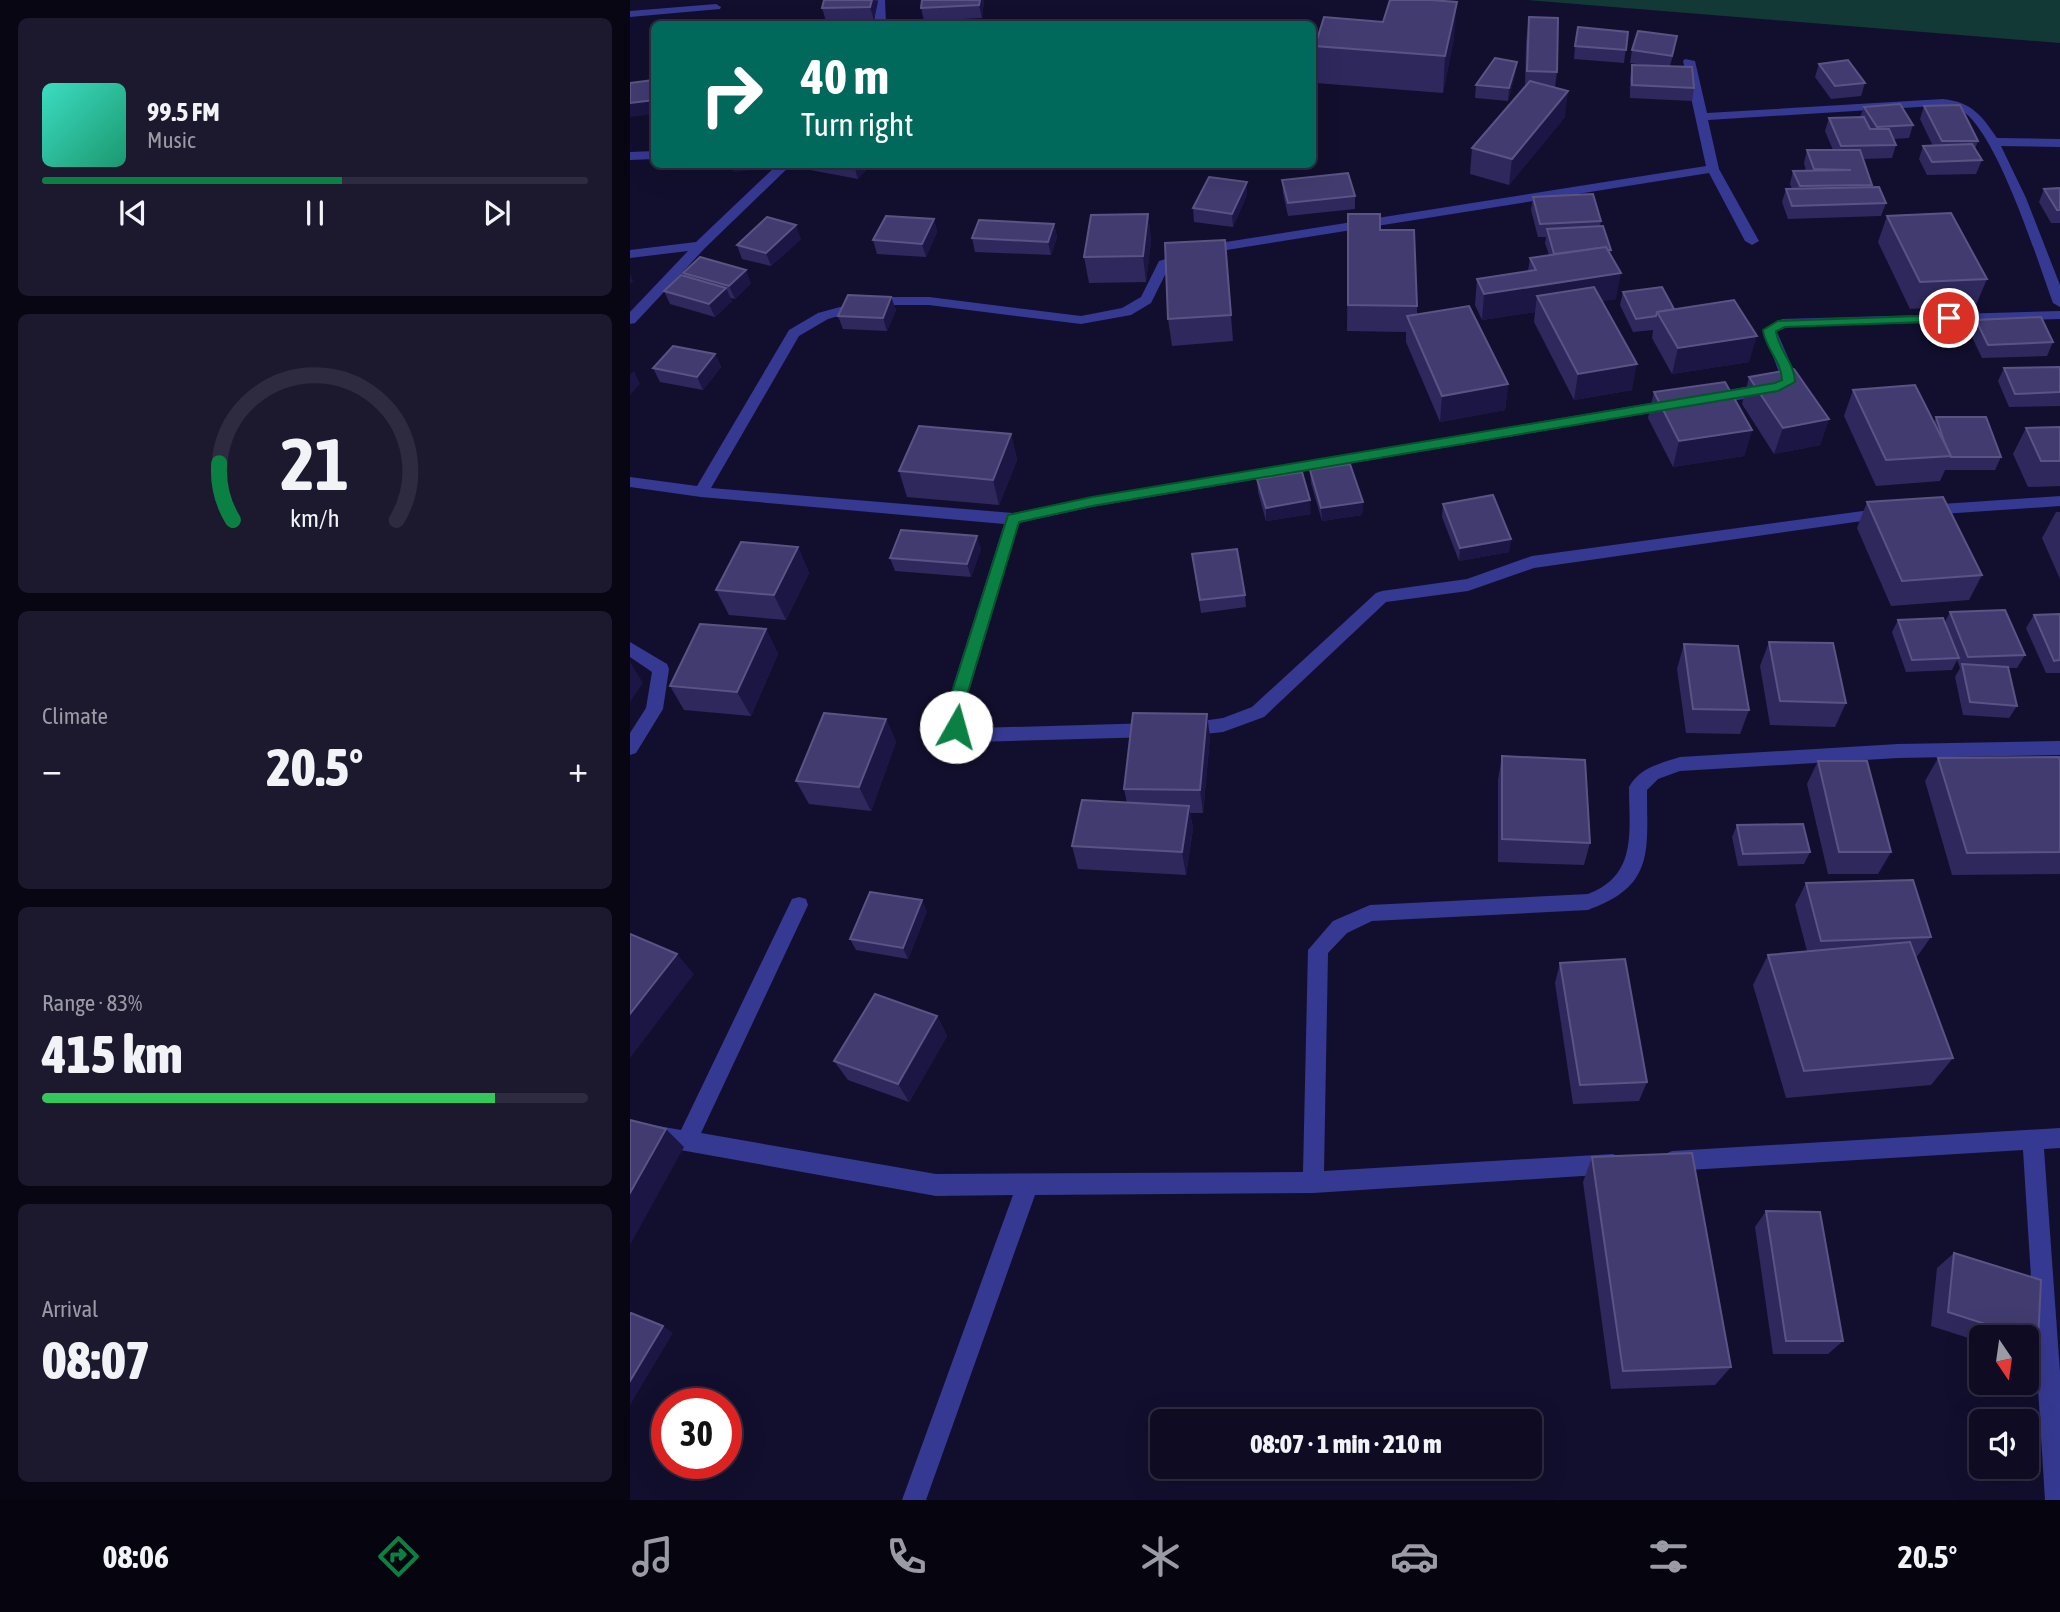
<!DOCTYPE html>
<html lang="en">
<head>
<meta charset="utf-8">
<style>
  body { margin:0; font-family:"Asap Condensed",sans-serif; background:#1c192f; color:#f1f3f6; height:100vh; display:flex; flex-direction:column; font-size:26px; white-space:nowrap }
  * { box-sizing:border-box; margin:0 }
  p { font-size:23px; color:#9b9ba5 }
  .icon { flex:none; width:38px; height:38px; fill:none; stroke:currentColor; stroke-width:2; stroke-linecap:round; stroke-linejoin:round }
  .map { position:relative; flex:1; overflow:hidden }
  .drawer { display:flex; flex-direction:column; gap:18px; padding:18px; background:#080613; width:630px }
  .drawer>* { flex:none }
  .top-card { position:absolute; left:21px; top:21px; width:665px; height:147px; border-radius:10px; box-shadow:0 7px 28px #0002,0 0 0 2px #2e2b40; background:#00695c; color:#fff; overflow:hidden }
  .needle { width:46px; rotate:167deg }
  .tools { position:absolute; left:1339px; top:1325px; display:grid; gap:14px }
  .tools a { display:grid; place-items:center; width:70px; height:70px; border-radius:10px; background:#0e0b22; box-shadow:0 7px 28px #0002,0 0 0 2px #2e2b40; font-size:35px }
  .speed { position:absolute; left:21px; top:1388px; display:flex; gap:14px; font-size:35px; font-weight:700; text-align:center }
  .speed>* { display:grid; place-content:center; width:91px; height:91px; border-radius:50%; background:#0e0b22; box-shadow:0 7px 28px #0002,0 0 0 2px #2e2b40; line-height:1 }
  .speed .limit { border:10px solid #d22; background:#fff; color:#111 }
  .pin { position:absolute; display:grid; place-items:center; width:60px; height:60px; color:#fff; margin:-30px; border:4px solid #fff; border-radius:50%; box-shadow:0 2px 7px #0007 }
  .me { position:absolute; width:77px; margin:-38px; rotate:7deg; stroke-linejoin:round; filter:drop-shadow(0 0 5px #0008) }
  .turn { display:flex; align-items:center; gap:24px; height:147px; padding:0 35px; font-size:32px }
  .turn .icon { width:91px; height:91px; stroke-width:2.5 }
  .turn b { display:block; font-size:49px; line-height:60px }
  .big { font-size:52px; font-weight:800; line-height:1.1 }
  .drawer .widget { flex:1; display:flex; flex-direction:column; justify-content:center; gap:10px; min-width:0; padding:0 24px; border-radius:10px; background:#1c192f }
  .drawer .dial { align-items:center; gap:0 }
  .dial svg { height:182px; overflow:visible; fill:none; stroke:#2e2b40; stroke-width:7; stroke-linecap:round; text-anchor:middle }
  .dial text { fill:#f1f3f6; stroke:none }
  .song { display:flex; align-items:center; gap:21px }
  .cover { width:84px; height:84px; border-radius:10px; background:linear-gradient(135deg,hsl(170 70% 55%),hsl(160 70% 35%)) }
  .played { height:7px; border-radius:4px; background:linear-gradient(90deg,#0b8043 55%,#2e2b40 55%) }
  .keys { display:flex; justify-content:space-around; direction:ltr }
  .heat { display:flex; justify-content:space-between; align-items:center; font-size:38px; direction:ltr }
  .charge { height:10px; border-radius:5px; background:linear-gradient(90deg,#34c759 83%,#2e2b40 0) }
  .trip { position:absolute; left:520px; top:1409px; width:392px; height:70px; border-radius:10px; background:#0e0b22; box-shadow:0 7px 28px #0002,0 0 0 2px #2e2b40; font-weight:800; line-height:70px; text-align:center }
  .tabs { display:flex; height:112px; justify-content:space-around; align-items:center; background:#06040e; color:#9b9ba5 }
  .tabs .icon { width:49px; height:49px }
  .tabs .current { color:#0b8043 }
  .tabs b { font-size:32px; color:#f1f3f6 }
  main { display:flex; flex:1; min-height:0 }
  .map>svg:first-child { display:block }
  .green { fill:#123935 }
  .lines { fill:none; stroke-linecap:round; stroke-linejoin:round }
  .minor { fill:#363991; fill-rule:evenodd }
  .wall { fill:#2e285d }
  .shaded-wall { fill:#1b1643 }
  .building { fill:#413b6f; stroke:#5a5485; stroke-width:2 }
  .route { fill:#0b8043; stroke:#07532c; stroke-width:2 }
</style>
</head>
<body>
<main>
<section class="drawer">
<div class="widget">
<div class="song"><i class="cover"></i><div><b>99.5 FM</b><p>Music</p></div></div>
<div class="played"></div>
<div class="keys"><svg class="icon" aria-label="previous" viewBox="0 0 24 24"><path d="M18 5L8 12l10 7zM5 5v14"/></svg><svg class="icon" aria-label="pause" viewBox="0 0 24 24"><path d="M8 5v14M16 5v14"/></svg><svg class="icon" aria-label="next" viewBox="0 0 24 24"><path d="M6 5l10 7-10 7zM19 5v14"/></svg></div>
</div>
<div class="widget dial"><svg viewBox="0 0 100 80">
<path d="M14 69A42 42 0 1 1 86 69"/>
<path d="M14 69A42 42 0 0 1 8 44" stroke="#0b8043"/>
<text x="50" y="56" font-size="32" font-weight="700">21</text>
<text x="50" y="72" font-size="11">km/h</text>
</svg></div>
<div class="widget"><p>Climate</p>
<div class="heat"><a>−</a><b class="big">20.5°</b><a>+</a></div>
</div>
<div class="widget"><p>Range · 83%</p><b class="big">415 km</b><div class="charge"></div></div>
<div class="widget"><p>Arrival</p><b class="big">08:07</b></div>
</section>
<div class="map">
<svg width="1430" height="1500" viewBox="0 0 1430 1500">
  <rect width="100%" height="100%" fill="#120f2e"/>
  <polygon class="green" points="897,0 1430,0 1430,43"/>
  <g class="lines">
    <g class="minor">
      <polygon points="245,0 255,0 256,24 245,24"/>
      <polygon points="86,4 91,7 90,9 0,17 0,11"/>
      <path d="M1055 59 1065 61 1077 113 1313 99C1342 102 1352 116 1367 138L1430 139V147L1371 146 1396 198 1430 285V307L1423 303C1408 262 1367 131 1331 110 1324 105 1314 106 1305 106L1078 120 1089 169 1129 241 1122 245 1115 241 1079 173 584 252 539 267 521 303 501 315 451 324 299 305H247L198 319 169 336 81 488 383 513 462 497 1044 399 1049 401 1051 404 1049 407 1044 409 462 507 389 523 335 705 334 723 346 728 524 723 530 725 533 730 530 735 524 737 345 742 319 732 316 727 317 705 374 524 71 497 0 487V477L67 486 159 330 188 313 247 297H299L451 316 492 308 511 297 529 261 583 244 1076 166 1053 61Z"/>
      <polygon points="24,151 24,159 0,160 0,152"/>
      <polygon points="148,164 162,164 75,248 5,323 0,324 0,312 58,251 0,258 0,250 66,242"/>
      <path d="M1430 311V319L1155 327 1147 332 1163 369 1166 382C1152 397 1100 400 1078 404L1071 399 1078 394 1152 380 1133 330 1152 319Z"/>
      <polygon points="1430,496 1430,506 1297,515 1289,510 1297,505"/>
      <polygon points="1255,508 1260,509 1263,513 1260,517 904,568 838,591 756,602 634,717 593,732 566,735 550,734 547,729 550,724 593,718 622,707 746,593 752,591 837,579 902,556"/>
      <polygon points="0,642 37,664 39,669 33,709 6,753 0,755 0,733 16,708 22,672 0,657"/>
      <path d="M1430 741V755L1268 758 1050 771 1028 779 1017 790C1017 852 1025 886 958 910L742 921 717 933 698 953 694 1171 983 1154 990 1157 994 1164 990 1171 983 1174 683 1193 405 1195 296 1500H272L383 1195 306 1196 0 1141V1121L51 1130 162 899 169 897 176 899 178 905 71 1133 306 1174 673 1172 678 950 703 921 740 905 958 894C1008 875 999 831 999 787 1009 768 1031 763 1050 757L1268 744Z"/>
      <polygon points="1430,1128 1430,1148 1414,1149 1430,1372 1430,1500 1415,1500 1393,1150 1042,1171 1035,1168 1031,1161 1035,1154 1042,1151"/>
    </g>
  </g>
  <g class="wall">
    <polygon points="194,0 248,0 248,1 244,20 196,21 192,8"/>
    <polygon points="354,0 352,18 294,21 291,8"/>
    <polygon points="899,17 927,72 925,87 935,117 879,185 840,174 842,148 895,87 896,42"/>
    <polygon points="998,32 994,63 944,59 945,46"/>
    <polygon points="824,38 813,93 686,83 685,46"/>
    <polygon points="1045,49 1040,66 1064,88 1062,101 1000,98 1000,78 1002,65 1014,65 1000,63 1002,50"/>
    <polygon points="887,62 885,75 878,101 845,98 846,85"/>
    <polygon points="1189,64 1235,83 1231,96 1201,99 1185,77"/>
    <polygon points="1294,106 1348,141 1345,149 1352,160 1346,174 1297,175 1289,159 1293,146 1303,146 1290,119"/>
    <polygon points="1234,107 1283,125 1279,138 1264,139 1266,145 1262,158 1233,159 1242,185 1241,187 1256,203 1251,216 1158,219 1152,202 1156,189 1162,189 1160,184 1163,171 1176,171 1174,163 1177,150 1203,150 1195,131 1199,118 1230,117"/>
    <polygon points="179,164 241,164 228,179 180,170"/>
    <polygon points="652,180 725,196 725,209 658,216 653,193"/>
    <polygon points="617,182 617,195 603,227 564,222 563,208"/>
    <polygon points="1430,188 1430,223 1421,223 1409,202 1414,189"/>
    <polygon points="903,197 971,221 970,226 981,250 980,254 986,299 972,301 1002,390 944,400 904,322 905,312 852,320 845,305 847,279 898,271 900,258 919,255 915,243 916,237 908,237 901,210"/>
    <polygon points="518,214 521,241 516,282 459,283 454,257"/>
    <polygon points="718,214 787,306 787,314 878,384 875,410 810,422 776,342 776,332 717,331"/>
    <polygon points="1257,216 1357,279 1346,305 1280,309 1248,242"/>
    <polygon points="304,219 307,232 296,257 247,254 243,240"/>
    <polygon points="424,224 427,237 421,255 345,252 342,238"/>
    <polygon points="171,239 141,266 112,259 107,245"/>
    <polygon points="595,240 603,341 542,346 538,319"/>
    <polygon points="53,273 121,283 105,299 100,298 102,301 85,317 40,304 34,291 54,276"/>
    <polygon points="993,292 1044,309 1119,362 1042,374 1022,338 1023,330 1003,332 990,305"/>
    <polygon points="261,297 266,310 257,331 213,329 208,316"/>
    <polygon points="1346,320 1423,342 1417,356 1352,358 1340,333"/>
    <polygon points="85,354 91,367 73,390 30,382 23,368"/>
    <polygon points="1430,367 1430,406 1379,407 1368,381 1374,368"/>
    <polygon points="1119,377 1199,419 1190,445 1144,454 1112,404"/>
    <polygon points="1223,390 1304,422 1306,417 1371,457 1365,470 1315,470 1310,481 1246,486 1214,416"/>
    <polygon points="1024,392 1122,430 1114,456 1043,467 1018,418"/>
    <polygon points="1430,427 1430,486 1398,487 1383,454 1396,428"/>
    <polygon points="381,434 387,460 369,505 277,497 269,471"/>
    <polygon points="680,470 733,502 732,515 692,521 681,483"/>
    <polygon points="627,479 681,514 636,521 628,492"/>
    <polygon points="1237,502 1352,575 1339,600 1261,606 1227,528"/>
    <polygon points="813,504 881,539 879,552 829,561 812,517"/>
    <polygon points="1426,512 1430,512 1430,579 1412,538"/>
    <polygon points="168,547 179,573 156,620 99,615 86,590"/>
    <polygon points="351,549 341,577 265,571 260,558"/>
    <polygon points="564,567 615,595 616,607 571,613"/>
    <polygon points="1320,612 1395,655 1387,668 1378,668 1387,706 1379,718 1333,715 1325,677 1330,668 1327,660 1322,670 1276,672 1262,632 1268,620 1315,622"/>
    <polygon points="1430,614 1430,673 1416,673 1396,628 1404,615"/>
    <polygon points="136,629 148,654 121,716 54,710 40,686"/>
    <polygon points="1139,642 1216,703 1205,727 1140,725 1130,666"/>
    <polygon points="1054,644 1119,710 1110,734 1056,733 1047,669"/>
    <polygon points="256,719 266,742 241,811 179,804 166,781"/>
    <polygon points="580,737 573,813 560,813 563,829 556,875 448,869 442,846 497,803 494,789"/>
    <polygon points="872,756 960,843 954,865 868,862 868,780"/>
    <polygon points="1308,758 1430,761 1430,874 1322,875 1295,781"/>
    <polygon points="1188,761 1261,852 1248,874 1198,874 1177,784"/>
    <polygon points="1107,825 1180,852 1174,864 1108,866 1102,837"/>
    <polygon points="1176,883 1301,937 1286,958 1323,1058 1301,1085 1156,1098 1123,985 1138,955 1177,951 1165,905"/>
    <polygon points="297,911 278,959 226,950 220,939"/>
    <polygon points="930,963 1017,1082 1009,1101 943,1104 925,983"/>
    <polygon points="307,1016 317,1036 279,1102 218,1080 204,1061"/>
    <polygon points="962,1157 1101,1367 1085,1385 981,1389 953,1182"/>
    <polygon points="1136,1211 1213,1341 1198,1354 1143,1354 1125,1227"/>
    <polygon points="1324,1253 1408,1341 1396,1348 1396,1337 1351,1337 1351,1342 1301,1326 1307,1268"/>
  </g>
  <g class="shaded-wall">
    <polygon points="242,0 248,1 244,20 240,7"/>
    <polygon points="350,0 354,0 352,18 349,5"/>
    <polygon points="827,2 824,38 813,93 815,56"/>
    <polygon points="887,62 885,75 878,101 879,88"/>
    <polygon points="938,91 935,117 879,185 882,159"/>
    <polygon points="24,100 24,114 0,117 0,103"/>
    <polygon points="100,164 149,164 149,167 103,172"/>
    <polygon points="225,164 241,164 228,179 224,166"/>
    <polygon points="617,182 617,195 603,227 602,214"/>
    <polygon points="518,214 521,241 516,282 513,256"/>
    <polygon points="304,219 307,232 296,257 292,244"/>
    <polygon points="424,224 427,237 421,255 418,242"/>
    <polygon points="166,225 171,239 141,266 136,253"/>
    <polygon points="116,270 121,283 105,299 99,286"/>
    <polygon points="991,273 986,299 914,310 907,296 905,312 852,320 854,294"/>
    <polygon points="0,274 3,281 0,284"/>
    <polygon points="96,288 102,301 85,317 79,304"/>
    <polygon points="261,297 266,310 257,331 253,318"/>
    <polygon points="1127,336 1119,362 1042,374 1048,348"/>
    <polygon points="85,354 91,367 73,390 67,377"/>
    <polygon points="1007,364 1002,390 944,400 948,374"/>
    <polygon points="4,371 10,384 0,395 0,375"/>
    <polygon points="878,384 875,410 810,422 812,396"/>
    <polygon points="1199,419 1190,445 1144,454 1153,428"/>
    <polygon points="1122,430 1114,456 1043,467 1049,441"/>
    <polygon points="381,434 387,460 369,505 363,480"/>
    <polygon points="680,500 681,514 636,521 636,508"/>
    <polygon points="733,502 732,515 692,521 691,508"/>
    <polygon points="347,536 351,549 341,577 337,564"/>
    <polygon points="881,539 879,552 829,561 830,548"/>
    <polygon points="168,547 179,573 156,620 144,595"/>
    <polygon points="136,629 148,654 121,716 107,692"/>
    <polygon points="0,662 13,683 0,702"/>
    <polygon points="577,714 580,737 573,813 570,790"/>
    <polygon points="256,719 266,742 241,811 229,787"/>
    <polygon points="559,806 563,829 556,875 552,852"/>
    <polygon points="292,900 297,911 278,959 273,948"/>
    <polygon points="47,954 64,974 0,1058 0,1014"/>
    <polygon points="307,1016 317,1036 279,1102 268,1084"/>
    <polygon points="36,1129 54,1147 0,1245 0,1193"/>
    <polygon points="33,1326 43,1333 0,1405 0,1381"/>
  </g>
  <g class="building">
    <polygon points="194,0 242,0 240,7 192,8"/>
    <polygon points="292,0 350,0 349,5 291,8"/>
    <polygon points="760,0 801,0 827,2 815,56 685,46 694,17 753,22"/>
    <polygon points="899,17 928,18 927,72 897,71"/>
    <polygon points="948,27 998,32 996,50 945,46"/>
    <polygon points="1008,31 1047,36 1042,56 1002,50"/>
    <polygon points="865,58 887,62 879,88 846,85"/>
    <polygon points="1218,60 1235,83 1205,86 1189,64"/>
    <polygon points="1002,65 1062,67 1064,88 1002,85"/>
    <polygon points="24,80 24,100 0,103 0,83"/>
    <polygon points="900,81 938,91 882,159 842,148"/>
    <polygon points="1270,104 1283,125 1247,127 1234,107"/>
    <polygon points="1330,105 1348,141 1312,141 1294,106"/>
    <polygon points="1234,117 1240,129 1259,129 1266,145 1211,146 1199,118"/>
    <polygon points="1342,144 1352,160 1302,162 1293,146"/>
    <polygon points="1177,150 1230,150 1242,185 1170,186 1163,171 1221,170 1184,169"/>
    <polygon points="718,173 725,196 658,203 652,180"/>
    <polygon points="579,177 617,182 602,214 563,208"/>
    <polygon points="1249,187 1256,203 1162,206 1156,189"/>
    <polygon points="1430,188 1430,210 1427,210 1414,189"/>
    <polygon points="963,194 971,221 910,224 903,197"/>
    <polygon points="1321,213 1357,279 1290,282 1257,216"/>
    <polygon points="518,214 513,256 454,257 461,215"/>
    <polygon points="718,214 750,214 750,230 784,230 787,306 718,305"/>
    <polygon points="256,216 304,219 292,244 243,240"/>
    <polygon points="137,217 166,225 136,253 107,245"/>
    <polygon points="349,220 424,224 418,242 342,238"/>
    <polygon points="973,226 981,250 977,250 976,247 924,254 917,229"/>
    <polygon points="595,240 601,315 538,319 535,243"/>
    <polygon points="976,247 991,273 854,294 847,279 906,270 900,258"/>
    <polygon points="70,257 116,270 99,286 53,273"/>
    <polygon points="51,275 96,288 79,304 34,291"/>
    <polygon points="964,287 1007,364 948,374 907,296"/>
    <polygon points="1032,287 1044,309 1027,312 1026,316 1006,319 993,292"/>
    <polygon points="218,295 261,297 253,318 208,316"/>
    <polygon points="1104,300 1127,336 1048,348 1027,312"/>
    <polygon points="839,306 878,384 812,396 777,316"/>
    <polygon points="1411,317 1423,342 1358,345 1346,320"/>
    <polygon points="43,346 85,354 67,377 23,368"/>
    <polygon points="1430,367 1430,392 1385,394 1374,368"/>
    <polygon points="1164,369 1199,419 1153,428 1119,377"/>
    <polygon points="1095,382 1122,430 1049,441 1024,392"/>
    <polygon points="1285,385 1321,456 1256,460 1223,390"/>
    <polygon points="1306,417 1356,417 1371,457 1321,457 1321,456 1314,441"/>
    <polygon points="289,426 381,434 363,480 269,471"/>
    <polygon points="1430,427 1430,461 1411,461 1396,428"/>
    <polygon points="720,464 733,502 691,508 680,470"/>
    <polygon points="672,472 680,500 636,508 627,479"/>
    <polygon points="863,495 881,539 830,548 813,504"/>
    <polygon points="1313,497 1352,575 1272,581 1237,502"/>
    <polygon points="271,530 347,536 337,564 260,558"/>
    <polygon points="111,542 168,547 144,595 86,590"/>
    <polygon points="607,549 615,595 570,600 562,554"/>
    <polygon points="1375,610 1395,655 1338,657 1320,612"/>
    <polygon points="1430,614 1430,660 1424,661 1404,615"/>
    <polygon points="1313,618 1329,658 1282,660 1268,620"/>
    <polygon points="70,624 136,629 107,692 40,686"/>
    <polygon points="1139,642 1203,643 1216,703 1150,701"/>
    <polygon points="1054,644 1108,646 1119,710 1063,709"/>
    <polygon points="1332,664 1378,667 1387,706 1340,702"/>
    <polygon points="194,713 256,719 229,787 166,781"/>
    <polygon points="503,713 577,714 570,790 494,789"/>
    <polygon points="872,756 955,760 960,843 872,839"/>
    <polygon points="1429,757 1430,761 1430,852 1337,853 1308,758"/>
    <polygon points="1188,761 1237,761 1261,852 1209,852"/>
    <polygon points="452,800 559,806 552,852 442,846"/>
    <polygon points="1173,824 1180,852 1113,854 1107,825"/>
    <polygon points="1283,880 1301,937 1191,941 1176,883"/>
    <polygon points="240,892 292,900 273,948 220,939"/>
    <polygon points="0,934 47,954 0,1014"/>
    <polygon points="1280,942 1323,1058 1174,1071 1138,955"/>
    <polygon points="995,959 1017,1082 950,1085 930,963"/>
    <polygon points="245,994 307,1016 268,1084 204,1061"/>
    <polygon points="0,1120 36,1129 0,1193"/>
    <polygon points="1062,1153 1101,1367 993,1371 962,1157"/>
    <polygon points="1136,1211 1190,1212 1213,1341 1156,1341"/>
    <polygon points="1324,1253 1411,1280 1408,1341 1318,1312"/>
    <polygon points="1,1313 33,1326 0,1381 0,1316"/>
  </g>
  <path class="route" d="M1319 315 1325 318 1323 321 1155 327 1146 331C1148 350 1165 363 1165 382L1148 391 462 506 389 522 334 705 333 727 326 733 318 727V705L378 515 462 497 1145 383 1152 380C1152 362 1135 348 1133 330L1148 321Z"/>
</svg>
<div class="tools">
<a><svg class="needle" viewBox="-14 -14 28 28"><path d="M0-13l5 13h-10z" fill="#e53935"/><path d="M0 13l5-13h-10z" fill="#9b9ba5"/></svg></a>
<a><svg class="icon" aria-label="sound" viewBox="0 0 24 24"><path d="M4 9h4l5-4v14l-5-4H4zM17 9q2 3 0 6"/></svg></a>
</div>
<div class="speed"><div class="limit">30</div></div>
<div class="pin" style="left:1319px;top:318px;background:#d93025"><svg class="icon" aria-label="arrive" viewBox="0 0 24 24"><path d="M6 21V4h12l-3 4 3 4H6"/></svg></div>
<svg class="me" style="left:326px;top:727px" viewBox="-20 -20 40 40"><circle r="19" fill="#fff"/><path d="M0-13L10 11 0 6-10 11z" fill="#0b8043"/></svg>
<div class="trip">08:07 · 1 min · 210 m</div>
<div class="top-card">
<div class="turn"><svg class="icon" aria-label="right" viewBox="0 0 24 24"><path d="M7 20v-9h11M14 6l5 5-5 5"/></svg><div><b>40 m</b>Turn right</div></div>
</div>
</div>
</main>
<nav class="tabs">
<b>08:06</b>
<svg class="icon current" aria-label="directions" viewBox="0 0 24 24"><path d="M12 3l9 9-9 9-9-9zM9 14v-3h6M13 9l2 2-2 2"/></svg>
<svg class="icon" aria-label="music" viewBox="0 0 24 24"><path d="M9 18V5l10-2v13"/><circle cx="6" cy="18" r="3"/><circle cx="16" cy="16" r="3"/></svg>
<svg class="icon" aria-label="phone" viewBox="0 0 24 24"><path d="M5 4h4l2 5-3 2q2 4 5 5l2-3 5 2v4C11 20 4 13 5 4z"/></svg>
<svg class="icon" aria-label="climate" viewBox="0 0 24 24"><path d="M12 3v18M4 7l16 10M4 17L20 7"/></svg>
<svg class="icon" aria-label="car" viewBox="0 0 24 24"><path d="M5 17H2v-5l4-1 3-4h7l3 4 3 1v5h-3M9 17h6M6 11h13"/><circle cx="7" cy="17" r="2"/><circle cx="17" cy="17" r="2"/></svg>
<svg class="icon" aria-label="filters" viewBox="0 0 24 24"><path d="M4 7h16M4 17h16"/><circle cx="9" cy="7" r="2"/><circle cx="15" cy="17" r="2"/></svg>
<b>20.5°</b>
</nav>
</body>
</html>
